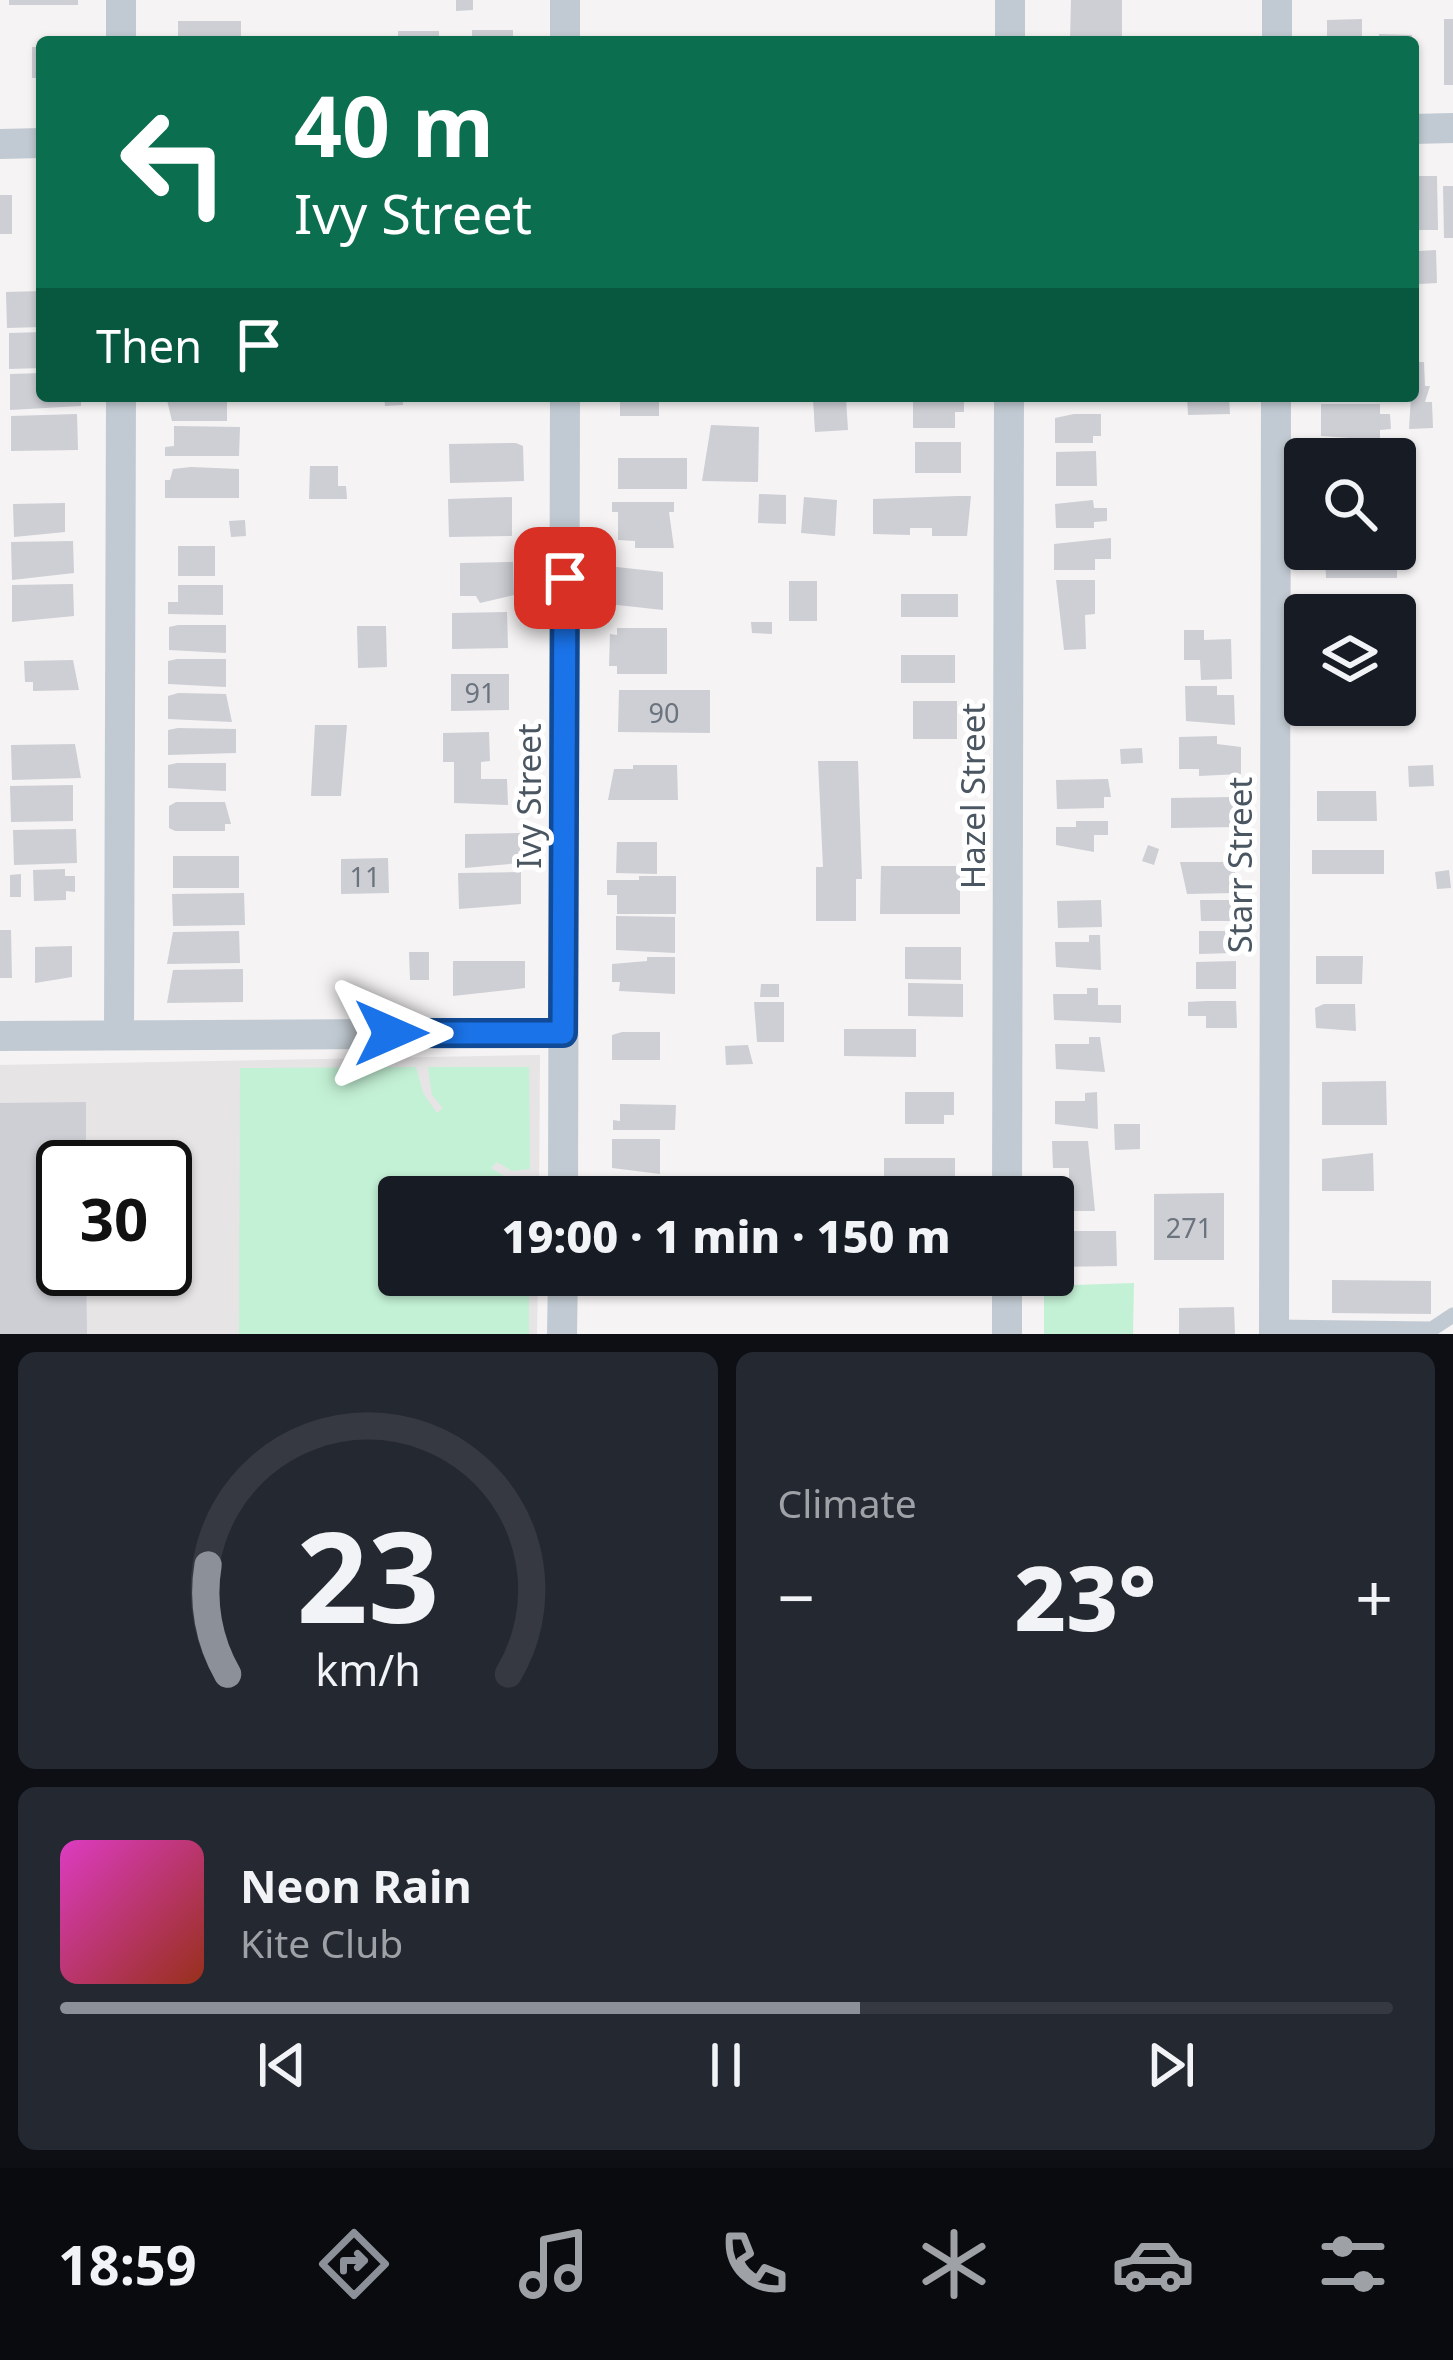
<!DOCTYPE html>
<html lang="en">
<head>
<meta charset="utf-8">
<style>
  body { margin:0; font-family:"Noto Sans",sans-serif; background:#242831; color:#f1f3f6; height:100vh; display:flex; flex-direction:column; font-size:45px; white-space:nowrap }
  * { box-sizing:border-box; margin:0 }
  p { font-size:39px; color:#9ea1a6 }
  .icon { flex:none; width:66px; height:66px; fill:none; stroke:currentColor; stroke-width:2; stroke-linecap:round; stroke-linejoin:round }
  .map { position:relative; height:1334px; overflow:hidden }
  .details { display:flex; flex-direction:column; gap:18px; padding:18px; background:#0d0f14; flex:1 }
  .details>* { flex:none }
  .banner { position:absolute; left:36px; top:36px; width:1383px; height:366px; border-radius:12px; box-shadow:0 3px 9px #0004; background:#0b6e4f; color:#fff; overflow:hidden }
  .controls { position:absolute; left:1284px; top:438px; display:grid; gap:24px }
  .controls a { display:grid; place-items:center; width:132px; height:132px; border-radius:12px; background:#171b24; box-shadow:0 3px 9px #0004; font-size:60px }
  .speed { position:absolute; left:36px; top:1140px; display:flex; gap:24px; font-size:60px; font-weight:700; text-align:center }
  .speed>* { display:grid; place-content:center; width:156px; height:156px; border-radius:50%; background:#171b24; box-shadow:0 3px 9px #0004; line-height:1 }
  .speed .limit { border:6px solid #111; border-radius:18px; background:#fff; color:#111 }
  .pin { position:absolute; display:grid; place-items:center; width:102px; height:102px; color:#fff; margin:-51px; border-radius:24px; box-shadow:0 6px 18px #0006 }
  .me { position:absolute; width:132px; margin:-66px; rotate:90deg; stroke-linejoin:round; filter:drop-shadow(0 0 9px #0008) }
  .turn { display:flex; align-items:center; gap:42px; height:252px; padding:0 60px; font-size:54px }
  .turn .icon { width:156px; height:156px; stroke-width:2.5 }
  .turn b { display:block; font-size:84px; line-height:102px }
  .then { display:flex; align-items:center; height:114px; padding:0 60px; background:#0003; gap:24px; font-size:45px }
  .big { font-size:90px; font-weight:800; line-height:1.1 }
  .details .widget { flex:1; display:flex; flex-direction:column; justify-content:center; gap:18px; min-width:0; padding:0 42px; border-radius:18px; background:#242831 }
  .details .dial { align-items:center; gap:0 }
  .dial svg { height:312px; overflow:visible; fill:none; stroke:#363941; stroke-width:7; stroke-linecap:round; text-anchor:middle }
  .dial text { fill:#f1f3f6; stroke:none }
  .song { display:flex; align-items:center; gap:36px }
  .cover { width:144px; height:144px; border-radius:18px; background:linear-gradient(135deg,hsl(310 70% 55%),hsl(10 70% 35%)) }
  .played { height:12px; border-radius:6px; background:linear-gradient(90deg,#8c9099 60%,#363941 60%) }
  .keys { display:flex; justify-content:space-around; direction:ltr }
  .heat { display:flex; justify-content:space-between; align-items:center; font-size:66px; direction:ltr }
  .details .tiles { flex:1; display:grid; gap:18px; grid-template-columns:1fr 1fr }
  .widget:last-child { grid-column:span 2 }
  .trip { position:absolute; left:378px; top:1176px; width:696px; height:120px; border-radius:12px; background:#171b24; box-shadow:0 3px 9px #0004; font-weight:800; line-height:120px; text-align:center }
  .menu { display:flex; height:192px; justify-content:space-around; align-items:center; background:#090b0e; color:#9ea1a6 }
  .menu .icon { width:84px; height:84px }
  .menu .active { color:#8c9099 }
  .menu b { font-size:54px; color:#f1f3f6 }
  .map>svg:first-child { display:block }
  .education { fill:#e6e4e5; fill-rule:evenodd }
  .green { fill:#c3f1d5 }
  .building { fill:#cdcfd5 }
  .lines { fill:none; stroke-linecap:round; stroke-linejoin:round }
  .service { stroke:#c1cad2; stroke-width:15 }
  .minor { stroke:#c1cad2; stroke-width:30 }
  .route-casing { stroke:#114b97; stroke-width:30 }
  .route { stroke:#1a73e8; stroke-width:21 }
  .labels { text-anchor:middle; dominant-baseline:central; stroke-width:10; stroke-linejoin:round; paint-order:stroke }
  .number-label { font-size:27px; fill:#6b747e }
  .street-label { font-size:33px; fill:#4a5661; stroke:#fff }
</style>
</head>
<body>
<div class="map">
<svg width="1453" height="1334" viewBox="0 0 1453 1334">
  <rect width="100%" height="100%" fill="#f5f3f3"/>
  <path class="education" d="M540 1055 539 1197H399V1275H538L537 1334H0V1065ZM63 1167H165V1269H63Z"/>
  <g class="green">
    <polygon points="416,1067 423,1093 437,1113 443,1108 432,1095 428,1067 529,1067 530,1169 512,1171 497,1162 491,1168 515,1183 530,1182 530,1197 399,1197 399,1275 529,1275 529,1334 239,1334 240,1068"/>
    <polygon points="1134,1283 1133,1334 1044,1334 1044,1286"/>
  </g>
  <g class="building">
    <rect x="9" y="0" width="69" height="5"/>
    <polygon points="456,0 473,0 473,10 456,11"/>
    <polygon points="1071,0 1122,0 1122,42 1070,42"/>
    <polygon points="1362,19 1362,42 1327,42 1327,20"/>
    <rect x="1444" y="19" width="9" height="66"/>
    <rect x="178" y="21" width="63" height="21"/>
    <rect x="472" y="30" width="41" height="12"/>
    <rect x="398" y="31" width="41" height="11"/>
    <polygon points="1379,34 1412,35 1412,42 1379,42"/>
    <rect x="1159" y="36" width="35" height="6"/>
    <rect x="32" y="47" width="10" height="31"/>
    <polygon points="1413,176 1437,176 1438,230 1413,230"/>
    <polygon points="1443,186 1453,186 1453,238 1444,238"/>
    <rect x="0" y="195" width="12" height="39"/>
    <polygon points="1436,250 1437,283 1419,284 1419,251"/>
    <polygon points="42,291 42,327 7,328 6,292"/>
    <polygon points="42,332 42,368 9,369 9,333"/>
    <polygon points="1413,362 1424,362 1425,386 1430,386 1425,402 1432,402 1433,428 1409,429"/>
    <polygon points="42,373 42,396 81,396 81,406 10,410 10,374"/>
    <polygon points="166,396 227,396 227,421 172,421"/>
    <polygon points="384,396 403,396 403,405 385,406"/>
    <rect x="620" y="396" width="39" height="20"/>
    <polygon points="1055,396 1097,396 1097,400 1056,401"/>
    <polygon points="1187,396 1229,396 1230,414 1188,415"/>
    <polygon points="846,398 848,430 815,432 813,399"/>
    <polygon points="913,400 964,401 964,412 955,412 955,428 913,428"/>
    <polygon points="1321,404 1380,404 1380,414 1390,414 1391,429 1380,430 1380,440 1321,436"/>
    <polygon points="77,414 78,450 11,451 11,416"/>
    <polygon points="1074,414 1101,414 1101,436 1093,436 1093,443 1055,443 1055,418"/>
    <polygon points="711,425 759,427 758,482 702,481"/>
    <polygon points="174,426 240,427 239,456 165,456 165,447 174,446"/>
    <rect x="915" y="442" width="46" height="31"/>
    <polygon points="516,443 523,446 524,481 450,483 449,444"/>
    <polygon points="1096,451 1097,486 1056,486 1056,452"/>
    <rect x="1317" y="452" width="72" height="7"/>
    <rect x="618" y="458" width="69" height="31"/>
    <polygon points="310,466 338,466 338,486 346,486 347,499 309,499"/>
    <polygon points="191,467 239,469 239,498 165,498 165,480 170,480 173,469"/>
    <polygon points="759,494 786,495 786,524 758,523"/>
    <polygon points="957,496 971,496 967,536 932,536 932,528 910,528 910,535 873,534 873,499"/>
    <polygon points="512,497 512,536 449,537 448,499"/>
    <polygon points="804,497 837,500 835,536 801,533"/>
    <polygon points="1093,500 1094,508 1107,508 1107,521 1094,522 1094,528 1056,528 1055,504"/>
    <polygon points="612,502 674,502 674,512 669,512 674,548 635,548 635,541 618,540 618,512 612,512"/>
    <polygon points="65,503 65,532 14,537 13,504"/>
    <polygon points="245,520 246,536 231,537 229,521"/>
    <polygon points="1111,538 1111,559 1095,559 1095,570 1054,570 1054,544"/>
    <polygon points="73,541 74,573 12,580 11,542"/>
    <rect x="178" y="546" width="37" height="30"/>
    <polygon points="1325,549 1397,549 1397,578 1326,578"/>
    <polygon points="513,562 514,595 480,603 476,596 460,596 460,563"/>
    <polygon points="607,566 663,572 663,610 608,604"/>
    <polygon points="1056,580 1095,580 1095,614 1085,615 1086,649 1064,650"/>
    <rect x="789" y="581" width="28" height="40"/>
    <polygon points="73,584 74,616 12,622 12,585"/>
    <polygon points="178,585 223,585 223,615 168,614 168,602 178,602"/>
    <rect x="901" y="594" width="57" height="23"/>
    <polygon points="507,612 508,648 452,649 452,613"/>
    <polygon points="751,622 772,622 772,634 752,633"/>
    <polygon points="178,625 226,625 226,653 169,650 169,627"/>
    <polygon points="357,626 386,626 387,667 358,668"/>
    <polygon points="617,628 667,628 667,674 617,674 617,666 609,666 610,634 617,635"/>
    <polygon points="1184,630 1204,630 1204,640 1231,639 1232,679 1201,680 1200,660 1184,660"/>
    <rect x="901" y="655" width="54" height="28"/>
    <polygon points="177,659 226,659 226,687 168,684 168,661"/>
    <polygon points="73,660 79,690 33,691 33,682 25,682 24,661"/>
    <polygon points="451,674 509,674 509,710 451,711"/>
    <polygon points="1185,686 1217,686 1217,695 1234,695 1235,725 1186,721"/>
    <polygon points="619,690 710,690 710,733 618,732"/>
    <polygon points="178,693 226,694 232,722 168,719 168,696"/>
    <rect x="913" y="701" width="44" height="38"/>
    <polygon points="315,725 347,725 341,796 311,796"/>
    <polygon points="178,728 236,729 236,753 168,755 168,730"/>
    <polygon points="489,732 490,761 481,762 481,779 507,779 508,805 454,803 454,762 443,762 443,733"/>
    <polygon points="1217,736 1217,744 1241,747 1241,774 1199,776 1199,769 1179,769 1179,737"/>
    <polygon points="75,744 81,778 12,780 11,745"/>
    <polygon points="1142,748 1143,763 1121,764 1120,749"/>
    <polygon points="818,761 858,761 862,879 856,879 856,921 816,921 816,867 823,867"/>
    <polygon points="177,763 226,763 226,791 168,788 168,765"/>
    <polygon points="633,765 677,765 678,800 608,800 614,769 633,769"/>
    <polygon points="1433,765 1434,786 1409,787 1408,766"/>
    <polygon points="1108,779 1111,797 1104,797 1104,808 1057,809 1056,780"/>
    <polygon points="73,785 73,821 11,822 10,786"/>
    <polygon points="1317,791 1376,791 1377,821 1317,821"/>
    <polygon points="1233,797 1233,817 1239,816 1239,827 1171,828 1171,798"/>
    <polygon points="176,802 225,802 231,824 225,824 225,831 175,831 169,828 169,806"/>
    <polygon points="1076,821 1108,821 1108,835 1094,835 1094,852 1056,845 1056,827 1076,827"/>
    <polygon points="76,829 77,863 14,865 13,830"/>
    <polygon points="520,833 520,863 465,868 465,834"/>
    <polygon points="617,842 657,842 657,874 616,873"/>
    <polygon points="1148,845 1159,849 1154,865 1142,861"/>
    <rect x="1312" y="850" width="72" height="24"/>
    <rect x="173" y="856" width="66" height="32"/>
    <polygon points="388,858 389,893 341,894 341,859"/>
    <polygon points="1180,862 1235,862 1235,893 1187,894"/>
    <polygon points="881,866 960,866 960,914 880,914"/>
    <polygon points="65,869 65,876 75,876 75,892 66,891 66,900 34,901 33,870"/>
    <polygon points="1449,870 1451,888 1437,889 1435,872"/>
    <polygon points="521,872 521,904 459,909 458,873"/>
    <polygon points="21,874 21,897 10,897 10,875"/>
    <polygon points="639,876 676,876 676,914 617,914 617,895 607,895 607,880 639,880"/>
    <polygon points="244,893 245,925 173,926 172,894"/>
    <polygon points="1101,900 1102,927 1058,928 1057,901"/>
    <polygon points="1200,900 1233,900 1234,921 1201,921"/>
    <polygon points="616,916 675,917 675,953 616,950"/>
    <polygon points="0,930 11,930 12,978 0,978"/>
    <polygon points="239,931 240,963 167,964 173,932"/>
    <polygon points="1199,931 1232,931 1233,953 1199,954"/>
    <polygon points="1089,935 1100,935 1101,970 1056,967 1055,942 1089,942"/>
    <polygon points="72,946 72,977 35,983 35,947"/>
    <polygon points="905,947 961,947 961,980 905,979"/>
    <polygon points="409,952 429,952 429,980 410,980"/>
    <polygon points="1316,956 1363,956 1362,984 1316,984"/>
    <polygon points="647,957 675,957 675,994 619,991 620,982 612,982 612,964 647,961"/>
    <polygon points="453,961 525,961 525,988 453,996"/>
    <polygon points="1236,961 1236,989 1196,989 1196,962"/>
    <polygon points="243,969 243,1002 167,1003 173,970"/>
    <polygon points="908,983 963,984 963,1017 908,1016"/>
    <polygon points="761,984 779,984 779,997 760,997"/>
    <polygon points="1087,988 1098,988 1098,1005 1121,1005 1121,1023 1054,1020 1053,994 1087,994"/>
    <polygon points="1206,1001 1236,1001 1237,1028 1206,1028 1206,1016 1188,1016 1188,1002"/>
    <polygon points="754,1002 784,1002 784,1042 757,1042"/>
    <polygon points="1324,1004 1355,1004 1356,1031 1316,1028 1315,1008"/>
    <polygon points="844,1029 916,1029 916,1057 844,1056"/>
    <polygon points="622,1032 660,1032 660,1060 612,1060 612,1035"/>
    <polygon points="1089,1037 1100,1037 1105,1072 1056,1069 1055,1044 1089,1044"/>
    <polygon points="748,1045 753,1064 726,1065 725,1046"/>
    <polygon points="1386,1081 1387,1125 1322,1125 1322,1082"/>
    <polygon points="905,1092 954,1092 954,1115 944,1115 944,1124 905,1124"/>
    <polygon points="1097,1092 1098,1129 1055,1124 1055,1101 1085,1101 1085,1093"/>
    <polygon points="86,1102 86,1167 63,1167 63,1269 86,1269 87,1334 0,1334 0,1103"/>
    <polygon points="620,1104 676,1105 675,1130 613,1130 613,1120 620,1121"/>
    <polygon points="1114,1124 1140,1124 1140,1149 1115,1150"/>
    <polygon points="612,1139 660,1139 660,1174 612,1168"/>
    <polygon points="1052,1141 1088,1141 1095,1211 1053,1211 1050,1182 1069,1181 1069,1168 1053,1168"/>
    <polygon points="1373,1153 1374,1191 1322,1191 1322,1159"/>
    <polygon points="884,1158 955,1158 955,1181 975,1181 975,1197 930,1197 930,1188 884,1187"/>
    <polygon points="1224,1193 1224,1260 1154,1260 1154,1194"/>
    <polygon points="1069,1231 1116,1231 1117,1266 1053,1267 1053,1240 1069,1240"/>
    <polygon points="872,1275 893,1275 894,1288 873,1288"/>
    <polygon points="1332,1280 1431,1281 1431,1314 1332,1313"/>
    <polygon points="1234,1307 1235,1334 1179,1334 1179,1308"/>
  </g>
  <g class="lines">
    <polyline class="service" points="1274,1327 1432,1329 1453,1315"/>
    <g class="minor">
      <polyline points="121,0 121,42"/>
      <polyline points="565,0 565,42"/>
      <polyline points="1010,42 1010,0"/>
      <polyline points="1277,42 1277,0"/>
      <polyline points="1413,129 1453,128"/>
      <polyline points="0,144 42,143"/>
      <polyline points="119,1034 121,396"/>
      <polyline points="0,1036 563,1033"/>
      <polyline points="563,1197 565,396"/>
      <polyline points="1007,1197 1009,396"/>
      <polyline points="562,1334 563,1275"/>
      <polyline points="1007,1334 1007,1275"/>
      <polyline points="1274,1334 1276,396"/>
    </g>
  </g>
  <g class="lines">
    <defs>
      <polyline id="route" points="391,1033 563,1033 565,578"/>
    </defs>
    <use href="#route" class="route-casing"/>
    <use href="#route" class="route"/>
  </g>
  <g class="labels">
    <g class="number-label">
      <text x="480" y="692">91</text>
      <text x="664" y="712">90</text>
      <text x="365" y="876">11</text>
      <text x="1189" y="1227">271</text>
    </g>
    <g class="street-label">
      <text transform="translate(528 796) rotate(-90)">Ivy Street</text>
      <text transform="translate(972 796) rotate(-90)">Hazel Street</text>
      <text transform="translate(1239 865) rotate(-90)">Starr Street</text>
    </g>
  </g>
</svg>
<div class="controls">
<a><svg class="icon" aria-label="search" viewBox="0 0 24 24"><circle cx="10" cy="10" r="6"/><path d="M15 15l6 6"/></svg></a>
<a><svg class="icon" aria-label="layers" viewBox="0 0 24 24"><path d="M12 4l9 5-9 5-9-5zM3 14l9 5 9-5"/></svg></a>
</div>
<div class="speed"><div class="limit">30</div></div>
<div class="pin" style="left:565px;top:578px;background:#d93025"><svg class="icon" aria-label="arrive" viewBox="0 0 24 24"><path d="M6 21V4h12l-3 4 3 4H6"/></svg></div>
<svg class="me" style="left:391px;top:1033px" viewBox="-20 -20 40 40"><path d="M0-17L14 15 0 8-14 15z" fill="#1a73e8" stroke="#fff" stroke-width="4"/></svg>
<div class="trip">19:00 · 1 min · 150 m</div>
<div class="banner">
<div class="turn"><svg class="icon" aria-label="left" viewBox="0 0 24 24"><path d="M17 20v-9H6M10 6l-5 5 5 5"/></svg><div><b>40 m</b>Ivy Street</div></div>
<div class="then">Then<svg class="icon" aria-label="arrive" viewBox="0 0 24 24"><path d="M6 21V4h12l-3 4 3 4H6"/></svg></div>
</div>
</div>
<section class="details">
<div class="tiles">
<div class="widget dial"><svg viewBox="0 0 100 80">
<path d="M14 69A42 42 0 1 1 86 69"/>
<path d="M14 69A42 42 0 0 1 9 41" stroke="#8c9099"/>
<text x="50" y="56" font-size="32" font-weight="700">23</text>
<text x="50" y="72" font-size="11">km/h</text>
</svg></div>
<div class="widget"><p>Climate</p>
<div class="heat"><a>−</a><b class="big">23°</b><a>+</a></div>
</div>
<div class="widget">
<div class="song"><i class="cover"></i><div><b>Neon Rain</b><p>Kite Club</p></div></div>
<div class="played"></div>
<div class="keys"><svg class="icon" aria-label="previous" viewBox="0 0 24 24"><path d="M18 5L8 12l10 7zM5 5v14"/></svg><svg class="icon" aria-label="pause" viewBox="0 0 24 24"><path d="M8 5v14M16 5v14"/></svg><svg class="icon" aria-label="next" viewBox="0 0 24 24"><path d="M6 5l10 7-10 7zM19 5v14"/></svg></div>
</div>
</div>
</section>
<nav class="menu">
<b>18:59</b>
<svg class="icon active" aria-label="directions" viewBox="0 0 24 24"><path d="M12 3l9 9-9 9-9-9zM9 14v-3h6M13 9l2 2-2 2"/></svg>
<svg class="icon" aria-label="music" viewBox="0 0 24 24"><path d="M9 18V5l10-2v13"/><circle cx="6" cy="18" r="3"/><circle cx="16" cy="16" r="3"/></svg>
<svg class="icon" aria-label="phone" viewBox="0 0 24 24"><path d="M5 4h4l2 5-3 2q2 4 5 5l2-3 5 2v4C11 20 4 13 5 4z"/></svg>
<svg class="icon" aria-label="climate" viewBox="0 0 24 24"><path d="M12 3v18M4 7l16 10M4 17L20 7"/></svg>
<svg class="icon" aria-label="car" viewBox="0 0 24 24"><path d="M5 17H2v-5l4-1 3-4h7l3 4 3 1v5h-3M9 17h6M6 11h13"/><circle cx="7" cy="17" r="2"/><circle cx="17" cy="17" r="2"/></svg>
<svg class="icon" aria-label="filters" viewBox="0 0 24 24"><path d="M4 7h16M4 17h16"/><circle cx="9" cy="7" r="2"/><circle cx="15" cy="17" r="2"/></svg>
</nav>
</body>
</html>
